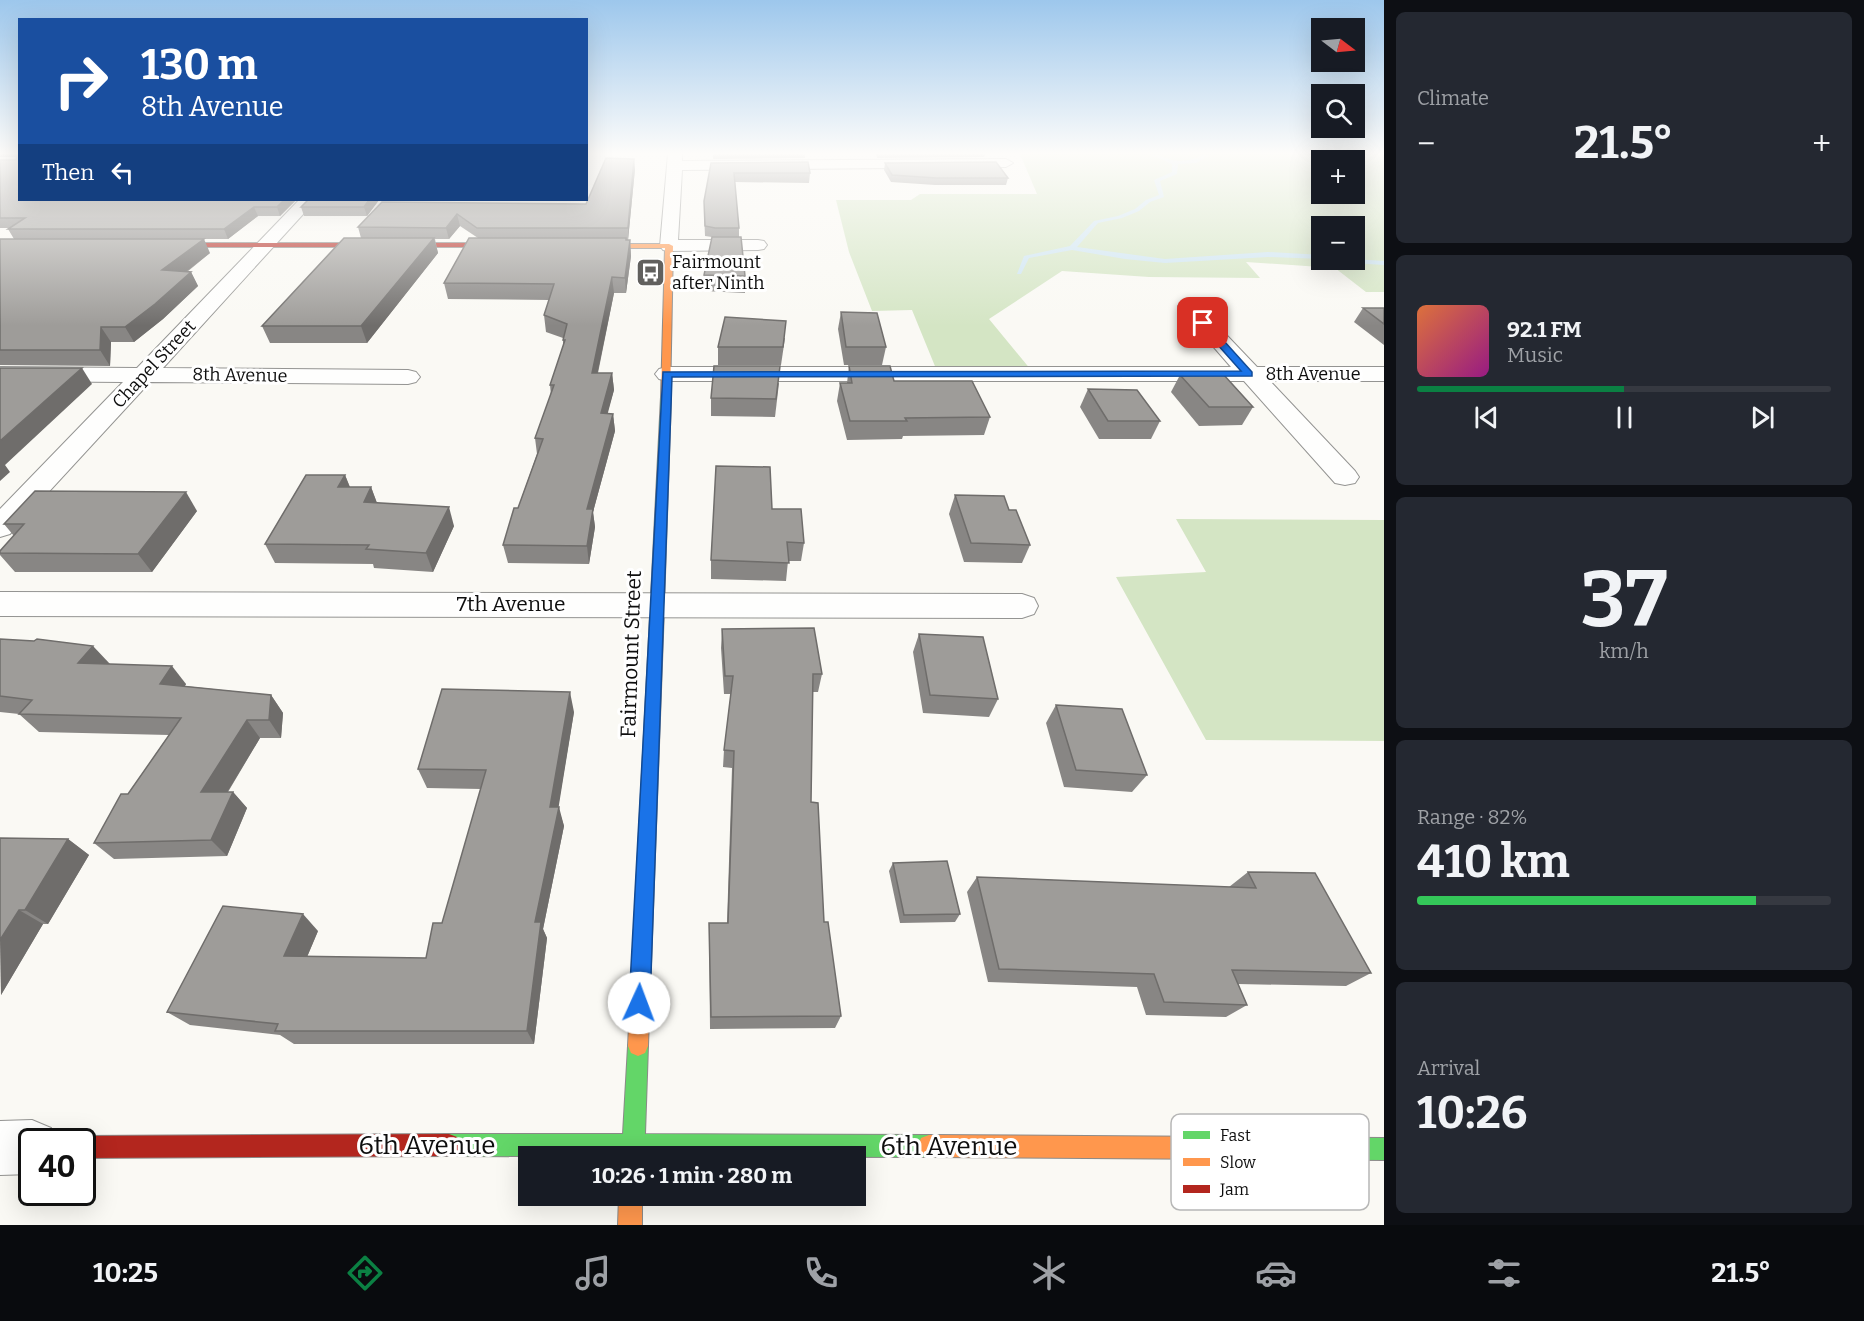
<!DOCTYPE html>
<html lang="en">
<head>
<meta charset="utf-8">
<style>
  body { margin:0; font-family:Bitter,serif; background:#242831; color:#f1f3f6; height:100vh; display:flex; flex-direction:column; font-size:22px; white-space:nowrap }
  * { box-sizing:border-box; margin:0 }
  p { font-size:20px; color:#9ea1a6 }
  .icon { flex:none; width:33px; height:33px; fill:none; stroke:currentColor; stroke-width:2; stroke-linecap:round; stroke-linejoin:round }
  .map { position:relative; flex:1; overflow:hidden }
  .panel { display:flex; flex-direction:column; gap:12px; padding:12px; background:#0d0f14; width:480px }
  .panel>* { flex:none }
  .hud { position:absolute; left:18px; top:18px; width:570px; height:183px; border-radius:0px; box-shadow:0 6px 24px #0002; background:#1a4fa0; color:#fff; overflow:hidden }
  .needle { width:39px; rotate:106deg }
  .controls { position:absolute; left:1311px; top:18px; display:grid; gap:12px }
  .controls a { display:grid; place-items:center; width:54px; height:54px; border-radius:0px; background:#171b24; box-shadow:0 6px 24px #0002; font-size:30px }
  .speed { position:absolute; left:18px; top:1128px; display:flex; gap:12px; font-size:30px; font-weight:700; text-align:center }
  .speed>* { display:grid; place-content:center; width:78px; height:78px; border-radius:50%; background:#171b24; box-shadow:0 6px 24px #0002; line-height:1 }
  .speed .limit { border:3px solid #111; border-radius:9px; background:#fff; color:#111 }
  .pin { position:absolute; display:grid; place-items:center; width:51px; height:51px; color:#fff; margin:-26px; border-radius:12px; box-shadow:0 3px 9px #0006 }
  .me { position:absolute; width:66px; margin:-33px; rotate:2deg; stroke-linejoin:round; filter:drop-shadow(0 0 4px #0008) }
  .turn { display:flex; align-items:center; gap:21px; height:126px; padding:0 24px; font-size:27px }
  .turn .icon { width:78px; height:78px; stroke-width:2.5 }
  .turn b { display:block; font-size:42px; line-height:51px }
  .then { display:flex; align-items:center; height:57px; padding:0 24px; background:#0003; gap:12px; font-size:22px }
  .big { font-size:45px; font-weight:700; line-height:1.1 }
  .panel .card { flex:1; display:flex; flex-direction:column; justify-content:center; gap:9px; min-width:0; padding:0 21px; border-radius:9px; background:#242831 }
  .panel .dial { align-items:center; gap:0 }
  .dial b { font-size:78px; line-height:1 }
  .song { display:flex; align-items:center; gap:18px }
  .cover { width:72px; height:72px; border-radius:9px; background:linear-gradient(135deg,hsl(20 70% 55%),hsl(310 70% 35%)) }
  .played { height:6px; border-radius:3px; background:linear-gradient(90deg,#0b8043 50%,#363941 50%) }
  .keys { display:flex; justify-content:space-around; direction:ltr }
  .heat { display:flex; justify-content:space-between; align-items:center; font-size:33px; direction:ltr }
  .charge { height:9px; border-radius:4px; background:linear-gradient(90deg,#34c759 82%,#363941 0) }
  .trip { position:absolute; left:518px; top:1146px; width:348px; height:60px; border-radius:0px; background:#171b24; box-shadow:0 6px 24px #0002; font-weight:700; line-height:60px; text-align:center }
  .tab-bar { display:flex; height:96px; justify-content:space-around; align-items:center; background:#090b0e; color:#9ea1a6 }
  .tab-bar .icon { width:42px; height:42px }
  .tab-bar .on { color:#0b8043 }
  .tab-bar b { font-size:27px; color:#f1f3f6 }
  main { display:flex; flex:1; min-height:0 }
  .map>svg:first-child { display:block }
  .forest { fill:#d4e5c4; fill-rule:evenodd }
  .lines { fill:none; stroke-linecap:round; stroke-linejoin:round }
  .stream { fill:#cce4f2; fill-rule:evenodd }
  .street-casing { stroke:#949492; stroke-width:2 }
  .fast-casing { stroke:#8b8a88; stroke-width:2 }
  .slow-casing { stroke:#8b8a88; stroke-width:2 }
  .jam-casing { stroke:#8b8a88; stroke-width:2 }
  .street { fill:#fefefd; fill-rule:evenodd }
  .fast { fill:#63d668; fill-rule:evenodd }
  .slow { fill:#ff974d; fill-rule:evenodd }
  .jam { fill:#b3261e; fill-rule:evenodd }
  .wall { fill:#888684 }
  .shaded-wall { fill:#6f6d6b }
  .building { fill:#9e9c99; stroke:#6f6d6b; stroke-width:1.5 }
  .route { fill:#1a73e8; stroke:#114b97; stroke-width:1.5 }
  .labels { text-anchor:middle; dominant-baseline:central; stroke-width:6; stroke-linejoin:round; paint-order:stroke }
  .far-poi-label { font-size:18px; fill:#0e0e0e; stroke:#fff; text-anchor:start }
  .far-street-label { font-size:18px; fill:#0e0e0e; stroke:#fff }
  .street-label { font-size:21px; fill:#0e0e0e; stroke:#fff }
  .near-street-label { font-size:26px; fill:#0e0e0e; stroke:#fff }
  .key { fill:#fff; stroke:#b7b7b7; stroke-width:1.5 }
  .key-label { font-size:16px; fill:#0e0e0e }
</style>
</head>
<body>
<main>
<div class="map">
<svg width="1384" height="1225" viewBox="0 0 1384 1225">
  <rect width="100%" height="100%" fill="#faf9f4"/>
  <g class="forest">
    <path d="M1020 154H1384V292H1366L1335 268 1246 262 1260 278 1149 277 1062 271 989 319 1036 376H939L912 310 872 311 849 252 836 200H911L920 194H1037ZM1322 160H1354V194H1322ZM1322 226H1354V260H1322Z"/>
    <polygon points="1176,519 1384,520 1384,741 1206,740 1116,577 1206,572"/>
  </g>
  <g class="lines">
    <g class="stream">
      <path d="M1150 154C1160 154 1168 161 1179 161 1191 162 1200 154 1212 154L1196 163 1178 164 1177 174 1160 181 1164 197 1150 202 1139 211 1122 218 1098 223 1077 247 1165 259 1268 252 1322 255V259L1268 257 1165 263 1125 259 1072 250 1029 258 1021 274H1017L1024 256 1070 246 1094 221 1118 216 1135 209 1146 200 1159 195 1154 180 1172 172V164Z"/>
      <polygon points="1304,154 1337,154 1335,156"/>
      <polygon points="1354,259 1384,261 1384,265 1336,262 1333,260"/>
    </g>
    <defs>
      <g id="street">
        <polygon points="668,154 682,154 682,161 1006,159 1013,163 1006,167 682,170 678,240 758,240 764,241 767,245 764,249 758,250 669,251 663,250 660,246"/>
        <polygon points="299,200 316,200 163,368 408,370 416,372 420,377 416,382 408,384 150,382 10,534 0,537 0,509 123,382 0,381 0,367 137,368"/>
        <polygon points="1188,300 1195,302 1257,367 1384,367 1384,381 1270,381 1355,471 1359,477 1355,483 1345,485 1335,483 1244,381 667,381 659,379 655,374 659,369 667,367 1231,367 1178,306 1181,302"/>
        <polygon points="0,592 1022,594 1034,598 1038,606 1034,614 1022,618 0,616"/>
        <polygon points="32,1120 51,1128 57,1142 32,1142 32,1174 0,1175 0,1121"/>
      </g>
      <g id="fast">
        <polygon points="666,394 671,397 663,636 661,640 651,640 649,636 661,397"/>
        <polygon points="638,1036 645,1039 648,1046 645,1134 929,1135 937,1138 940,1146 937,1154 929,1157 449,1156 441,1153 438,1145 441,1137 449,1134 623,1134 628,1046 631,1039"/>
        <polygon points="1227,1137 1384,1138 1384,1160 1227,1159 1219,1156 1216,1148 1219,1140"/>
      </g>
      <g id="slow">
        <polygon points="584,244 669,244 673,246 670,399 666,400 661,397 665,248 584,248"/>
        <polygon points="656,631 661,632 663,636 648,1046 645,1053 638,1056 631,1053 628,1046 649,636 651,632"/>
        <polygon points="929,1135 1227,1137 1235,1140 1238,1148 1235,1156 1227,1159 929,1157 921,1154 918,1146 921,1138"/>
        <polygon points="619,1196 642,1196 642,1225 618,1225"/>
      </g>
      <g id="jam">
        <polygon points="161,243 511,243 515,245 511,247 158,247 158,243"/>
        <polygon points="449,1134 457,1137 460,1145 457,1153 449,1156 82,1158 82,1142 73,1142 82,1136"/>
      </g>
    </defs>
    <use href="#street" class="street-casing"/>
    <use href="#fast" class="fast-casing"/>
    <use href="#slow" class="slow-casing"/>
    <use href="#jam" class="jam-casing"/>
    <use href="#street" class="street"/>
    <use href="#fast" class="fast"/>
    <use href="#slow" class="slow"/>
    <use href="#jam" class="jam"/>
  </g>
  <g class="wall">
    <polygon points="0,154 20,154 20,200 296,200 280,216 258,216 228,239 14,239 8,229 10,228 0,228 0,160 16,160 16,157 0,157"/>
    <polygon points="713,154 805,154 805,158 713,159"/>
    <polygon points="876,154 985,154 984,157 877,158"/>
    <polygon points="711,163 810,173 809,183 735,182 739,228 739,237 745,276 745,293 703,291 704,275 712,237 705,236 704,211"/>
    <polygon points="885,163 1008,178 1006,185 935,185 891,182 884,170"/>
    <polygon points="635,169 628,240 626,240 630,240 631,256 626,293 614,293 598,373 612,373 614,390 607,414 613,414 615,431 593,512 595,527 589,564 508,563 503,545 518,508 537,454 535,438 551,395 550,385 563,346 563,338 546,332 544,315 549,300 448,299 444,283 478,238 460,226 449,239 435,239 438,253 367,343 270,343 262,326 361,238 358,227 382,202 586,204"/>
    <polygon points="379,200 367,216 304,216 301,207"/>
    <polygon points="0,239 210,253 187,272 191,272 198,286 163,319 134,342 111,342 110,366 0,365"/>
    <polygon points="1363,308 1384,308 1384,345 1354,322"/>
    <polygon points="841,312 886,347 882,365 844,365 838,329"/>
    <polygon points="785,338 781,365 718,365 718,347"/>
    <polygon points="849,366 990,417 984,435 903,436 902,439 847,440 837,401 840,383 847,383"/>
    <polygon points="1180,375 1253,407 1242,425 1199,426 1171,392"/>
    <polygon points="779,383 775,417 711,416 711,398"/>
    <polygon points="1088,389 1160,421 1151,439 1099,439 1080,407"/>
    <polygon points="345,475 350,487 371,487 377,503 454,526 433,572 374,568 373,564 275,563 265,544"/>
    <polygon points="955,495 1009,510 1030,545 1022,563 964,562 949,514"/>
    <polygon points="772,509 804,543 801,561 788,561 786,581 711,579 711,560"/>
    <polygon points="197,511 152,572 15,572 0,555 0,551 14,536 4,524"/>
    <polygon points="722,629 822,674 818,692 812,692 811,802 824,922 841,1016 835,1028 710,1029 709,923 727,923 732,768 723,767 724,750 731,694 724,694 721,648"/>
    <polygon points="919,634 998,699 989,717 923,713 913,652"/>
    <polygon points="0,639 109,664 186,684 185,686 271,695 283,713 281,738 260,738 228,792 233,792 247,808 227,856 114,859 94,843 169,735 39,732 19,714 0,712"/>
    <polygon points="1056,705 1147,775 1132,792 1064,787 1046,723"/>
    <polygon points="574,712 558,807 564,826 543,929 547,938 534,1044 294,1044 280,1035 190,1025 167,1012 318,931 307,957 426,958 442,923 481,789 427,788 418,769"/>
    <polygon points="0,838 68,839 89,855 48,924 43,924 1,995"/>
    <polygon points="893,863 960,914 955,922 900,923 889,871"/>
    <polygon points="1248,872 1371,973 1346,986 1238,984 1247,1005 1226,1017 1146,1015 1137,987 988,982 967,892 977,877 1229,887"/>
  </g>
  <g class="shaded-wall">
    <polygon points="634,159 635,169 628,240 628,228"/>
    <polygon points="284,200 296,200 280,216 277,207"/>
    <polygon points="369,200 379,200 367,216 364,207"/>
    <polygon points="254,207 258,216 228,239 224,229"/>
    <polygon points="457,214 460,226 449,239 446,228"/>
    <polygon points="434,238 438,253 367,343 361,326"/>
    <polygon points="204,239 210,253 169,285 162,270"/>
    <polygon points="630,240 631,256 626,293 625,278"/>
    <polygon points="191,272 198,286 163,319 134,342 125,327"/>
    <polygon points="612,277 614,293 594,390 592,373"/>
    <polygon points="101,327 111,342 110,366 100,350"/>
    <polygon points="82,368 92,384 5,465 10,472 0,481 0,441"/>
    <polygon points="612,373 614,390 603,431 601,413"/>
    <polygon points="613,414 615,431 593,512 595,527 589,564 587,546 587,509"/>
    <polygon points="345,475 352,493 338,487"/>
    <polygon points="371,487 378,506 364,502"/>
    <polygon points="186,492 197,511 152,572 138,554"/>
    <polygon points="449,507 454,526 433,572 426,553"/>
    <polygon points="93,646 110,664 78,663"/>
    <polygon points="172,666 186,684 175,702 160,684"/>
    <polygon points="570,692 574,712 556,823 559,807 564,826 543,929 547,938 534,1044 527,1031 535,922 550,807"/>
    <polygon points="271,695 283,713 281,738 269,720"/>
    <polygon points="247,720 260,738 217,809 201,792"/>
    <polygon points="233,792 247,808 227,856 211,840"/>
    <polygon points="68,839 89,855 48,924 25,910"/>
    <polygon points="19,910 43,924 1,995 0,940"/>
    <polygon points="303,914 318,931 301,971 284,956"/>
  </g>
  <g class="building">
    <polygon points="17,154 20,154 20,200 284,200 277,207 254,207 224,229 8,229 25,218 0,218 0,160 16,160"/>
    <polygon points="606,158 634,159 628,228 477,228 457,214 446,228 358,227 382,202 586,204"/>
    <polygon points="808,162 810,173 734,173 739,228 715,228 705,226 704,201 711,163"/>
    <polygon points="996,162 1008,178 936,178 892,175 885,163"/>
    <polygon points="308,200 369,200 364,207 301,207"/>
    <polygon points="712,237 741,237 745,276 704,275"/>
    <polygon points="344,238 434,238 361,326 262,326"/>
    <polygon points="469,238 626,238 626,240 630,240 625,278 612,277 592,373 612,373 601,413 613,414 587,509 593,509 587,546 503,545 514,508 518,508 543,439 535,438 554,385 550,385 565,340 563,340 567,324 544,315 554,284 444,283"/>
    <polygon points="0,239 204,239 162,270 191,272 155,304 125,327 101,327 100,350 0,350"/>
    <polygon points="1363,308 1384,308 1384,324"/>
    <polygon points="841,312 877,313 886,347 846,347"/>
    <polygon points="725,317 786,321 783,347 718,347"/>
    <polygon points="714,366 780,366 776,399 711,398"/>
    <polygon points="849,366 890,366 894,381 972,381 990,417 905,418 907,421 850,421 840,383 852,383"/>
    <polygon points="0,368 82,368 0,441"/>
    <polygon points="1223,374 1253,407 1209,407 1180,375"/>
    <polygon points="1088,389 1137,390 1160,421 1108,421"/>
    <polygon points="716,466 770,467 772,509 801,509 804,543 787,542 789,563 711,560"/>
    <polygon points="306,475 345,475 338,487 371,487 364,502 449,507 426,553 366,549 369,545 265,544"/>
    <polygon points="35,491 186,492 138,554 0,553 0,551 24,524 4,524"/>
    <polygon points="955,495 1004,496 1009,510 1016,510 1030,545 971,543"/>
    <polygon points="814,628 822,674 813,674 811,802 818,803 824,922 828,922 841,1016 711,1017 709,923 728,923 734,751 724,750 733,676 725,676 722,629"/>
    <polygon points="919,634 983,637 998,699 930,695"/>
    <polygon points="0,639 34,641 37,639 93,646 78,663 172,666 160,684 271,695 269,720 247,720 201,792 233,792 211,840 94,843 121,794 128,794 181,718 19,714 32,700 0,696"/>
    <polygon points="442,689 570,692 550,807 559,807 535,922 541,922 527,1031 275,1031 278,1024 167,1012 223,906 303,914 284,956 426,958 433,923 442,923 486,770 418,769"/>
    <polygon points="1056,705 1122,709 1147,775 1076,770"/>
    <polygon points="0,838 68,839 25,910 19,910 0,940"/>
    <polygon points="947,861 960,914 904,915 893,863"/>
    <polygon points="1248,872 1315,873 1371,973 1232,970 1247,1005 1164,1002 1154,974 999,969 977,877 1256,888"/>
  </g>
  <linearGradient id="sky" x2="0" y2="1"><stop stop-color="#9dc7ec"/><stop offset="0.47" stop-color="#fdfcfa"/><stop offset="1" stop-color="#fdfcfa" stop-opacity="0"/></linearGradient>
  <rect width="1384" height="326" fill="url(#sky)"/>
  <polygon class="route" points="1200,321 1206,321 1252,372 1252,376 672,377 650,1003 647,1010 639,1013 632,1010 629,1003 663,372 1241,371 1200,325"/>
  <defs>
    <symbol id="bus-square" viewBox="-11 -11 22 22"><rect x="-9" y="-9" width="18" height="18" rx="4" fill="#61605e" stroke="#fff"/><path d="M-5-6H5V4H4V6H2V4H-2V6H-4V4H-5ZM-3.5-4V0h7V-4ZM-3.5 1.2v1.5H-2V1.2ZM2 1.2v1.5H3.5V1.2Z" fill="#fff"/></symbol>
  </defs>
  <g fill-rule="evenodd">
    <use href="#bus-square" x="634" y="256" width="33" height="33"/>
  </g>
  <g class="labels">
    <g class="far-poi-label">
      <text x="672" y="262">Fairmount<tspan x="672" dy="21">after Ninth</tspan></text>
    </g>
    <g class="far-street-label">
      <text transform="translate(154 364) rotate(-47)">Chapel Street</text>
      <text x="1313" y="374">8th Avenue</text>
      <text transform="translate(240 375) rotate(1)">8th Avenue</text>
    </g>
    <g class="street-label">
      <text x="511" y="604">7th Avenue</text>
      <text transform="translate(631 654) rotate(-88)">Fairmount Street</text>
    </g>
    <g class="near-street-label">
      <text x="427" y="1145">6th Avenue</text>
      <text x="949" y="1146">6th Avenue</text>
    </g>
  </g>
  <rect x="1171" y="1114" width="198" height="96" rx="9" class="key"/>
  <rect x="1183" y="1131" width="27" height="8" fill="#63d668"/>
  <rect x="1183" y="1158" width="27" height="8" fill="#ff974d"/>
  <rect x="1183" y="1185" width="27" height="8" fill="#b3261e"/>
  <g class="key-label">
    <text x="1220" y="1141">Fast</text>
    <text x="1220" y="1168">Slow</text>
    <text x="1220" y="1195">Jam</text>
  </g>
</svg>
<div class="controls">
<a><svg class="needle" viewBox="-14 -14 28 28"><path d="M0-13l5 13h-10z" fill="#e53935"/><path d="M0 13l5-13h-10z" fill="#9ea1a6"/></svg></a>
<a><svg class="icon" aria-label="search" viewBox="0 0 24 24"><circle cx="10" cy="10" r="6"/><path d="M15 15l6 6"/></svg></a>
<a>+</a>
<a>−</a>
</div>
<div class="speed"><div class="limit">40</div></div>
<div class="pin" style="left:1203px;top:323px;background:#d93025"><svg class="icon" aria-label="arrive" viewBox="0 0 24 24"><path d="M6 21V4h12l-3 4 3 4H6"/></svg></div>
<svg class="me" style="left:639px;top:1003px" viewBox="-20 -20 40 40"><circle r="19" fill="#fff"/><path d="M0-13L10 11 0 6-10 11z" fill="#1a73e8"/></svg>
<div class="trip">10:26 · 1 min · 280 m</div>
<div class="hud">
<div class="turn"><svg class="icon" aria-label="right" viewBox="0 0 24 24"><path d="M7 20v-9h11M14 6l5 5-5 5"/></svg><div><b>130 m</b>8th Avenue</div></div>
<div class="then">Then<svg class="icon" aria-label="left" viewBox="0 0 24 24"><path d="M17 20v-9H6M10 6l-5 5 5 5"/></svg></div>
</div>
</div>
<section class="panel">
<div class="card"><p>Climate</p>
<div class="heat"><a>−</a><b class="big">21.5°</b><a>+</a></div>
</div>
<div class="card">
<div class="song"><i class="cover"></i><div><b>92.1 FM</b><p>Music</p></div></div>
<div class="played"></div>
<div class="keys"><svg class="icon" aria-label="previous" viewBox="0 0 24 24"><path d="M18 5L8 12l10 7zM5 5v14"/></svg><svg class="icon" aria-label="pause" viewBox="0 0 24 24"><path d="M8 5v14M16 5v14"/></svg><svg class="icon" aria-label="next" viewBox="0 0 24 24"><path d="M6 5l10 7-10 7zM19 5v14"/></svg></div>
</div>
<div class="card dial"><b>37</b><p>km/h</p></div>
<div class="card"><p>Range · 82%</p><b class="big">410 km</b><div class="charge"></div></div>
<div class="card"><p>Arrival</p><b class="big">10:26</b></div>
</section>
</main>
<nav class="tab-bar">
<b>10:25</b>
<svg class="icon on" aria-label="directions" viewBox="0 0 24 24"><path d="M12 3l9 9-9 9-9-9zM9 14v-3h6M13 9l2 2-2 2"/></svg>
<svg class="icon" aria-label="music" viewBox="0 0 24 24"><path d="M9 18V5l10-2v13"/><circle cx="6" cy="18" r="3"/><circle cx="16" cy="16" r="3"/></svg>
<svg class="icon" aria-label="phone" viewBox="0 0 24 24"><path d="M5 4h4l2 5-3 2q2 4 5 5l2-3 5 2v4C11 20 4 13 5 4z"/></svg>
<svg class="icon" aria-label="climate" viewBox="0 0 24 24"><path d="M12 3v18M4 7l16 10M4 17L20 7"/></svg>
<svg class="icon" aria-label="car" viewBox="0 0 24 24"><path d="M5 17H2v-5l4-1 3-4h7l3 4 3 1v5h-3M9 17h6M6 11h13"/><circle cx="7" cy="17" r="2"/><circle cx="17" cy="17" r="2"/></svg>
<svg class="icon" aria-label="filters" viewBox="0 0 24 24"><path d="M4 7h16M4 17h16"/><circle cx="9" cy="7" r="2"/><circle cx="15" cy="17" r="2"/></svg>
<b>21.5°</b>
</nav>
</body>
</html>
